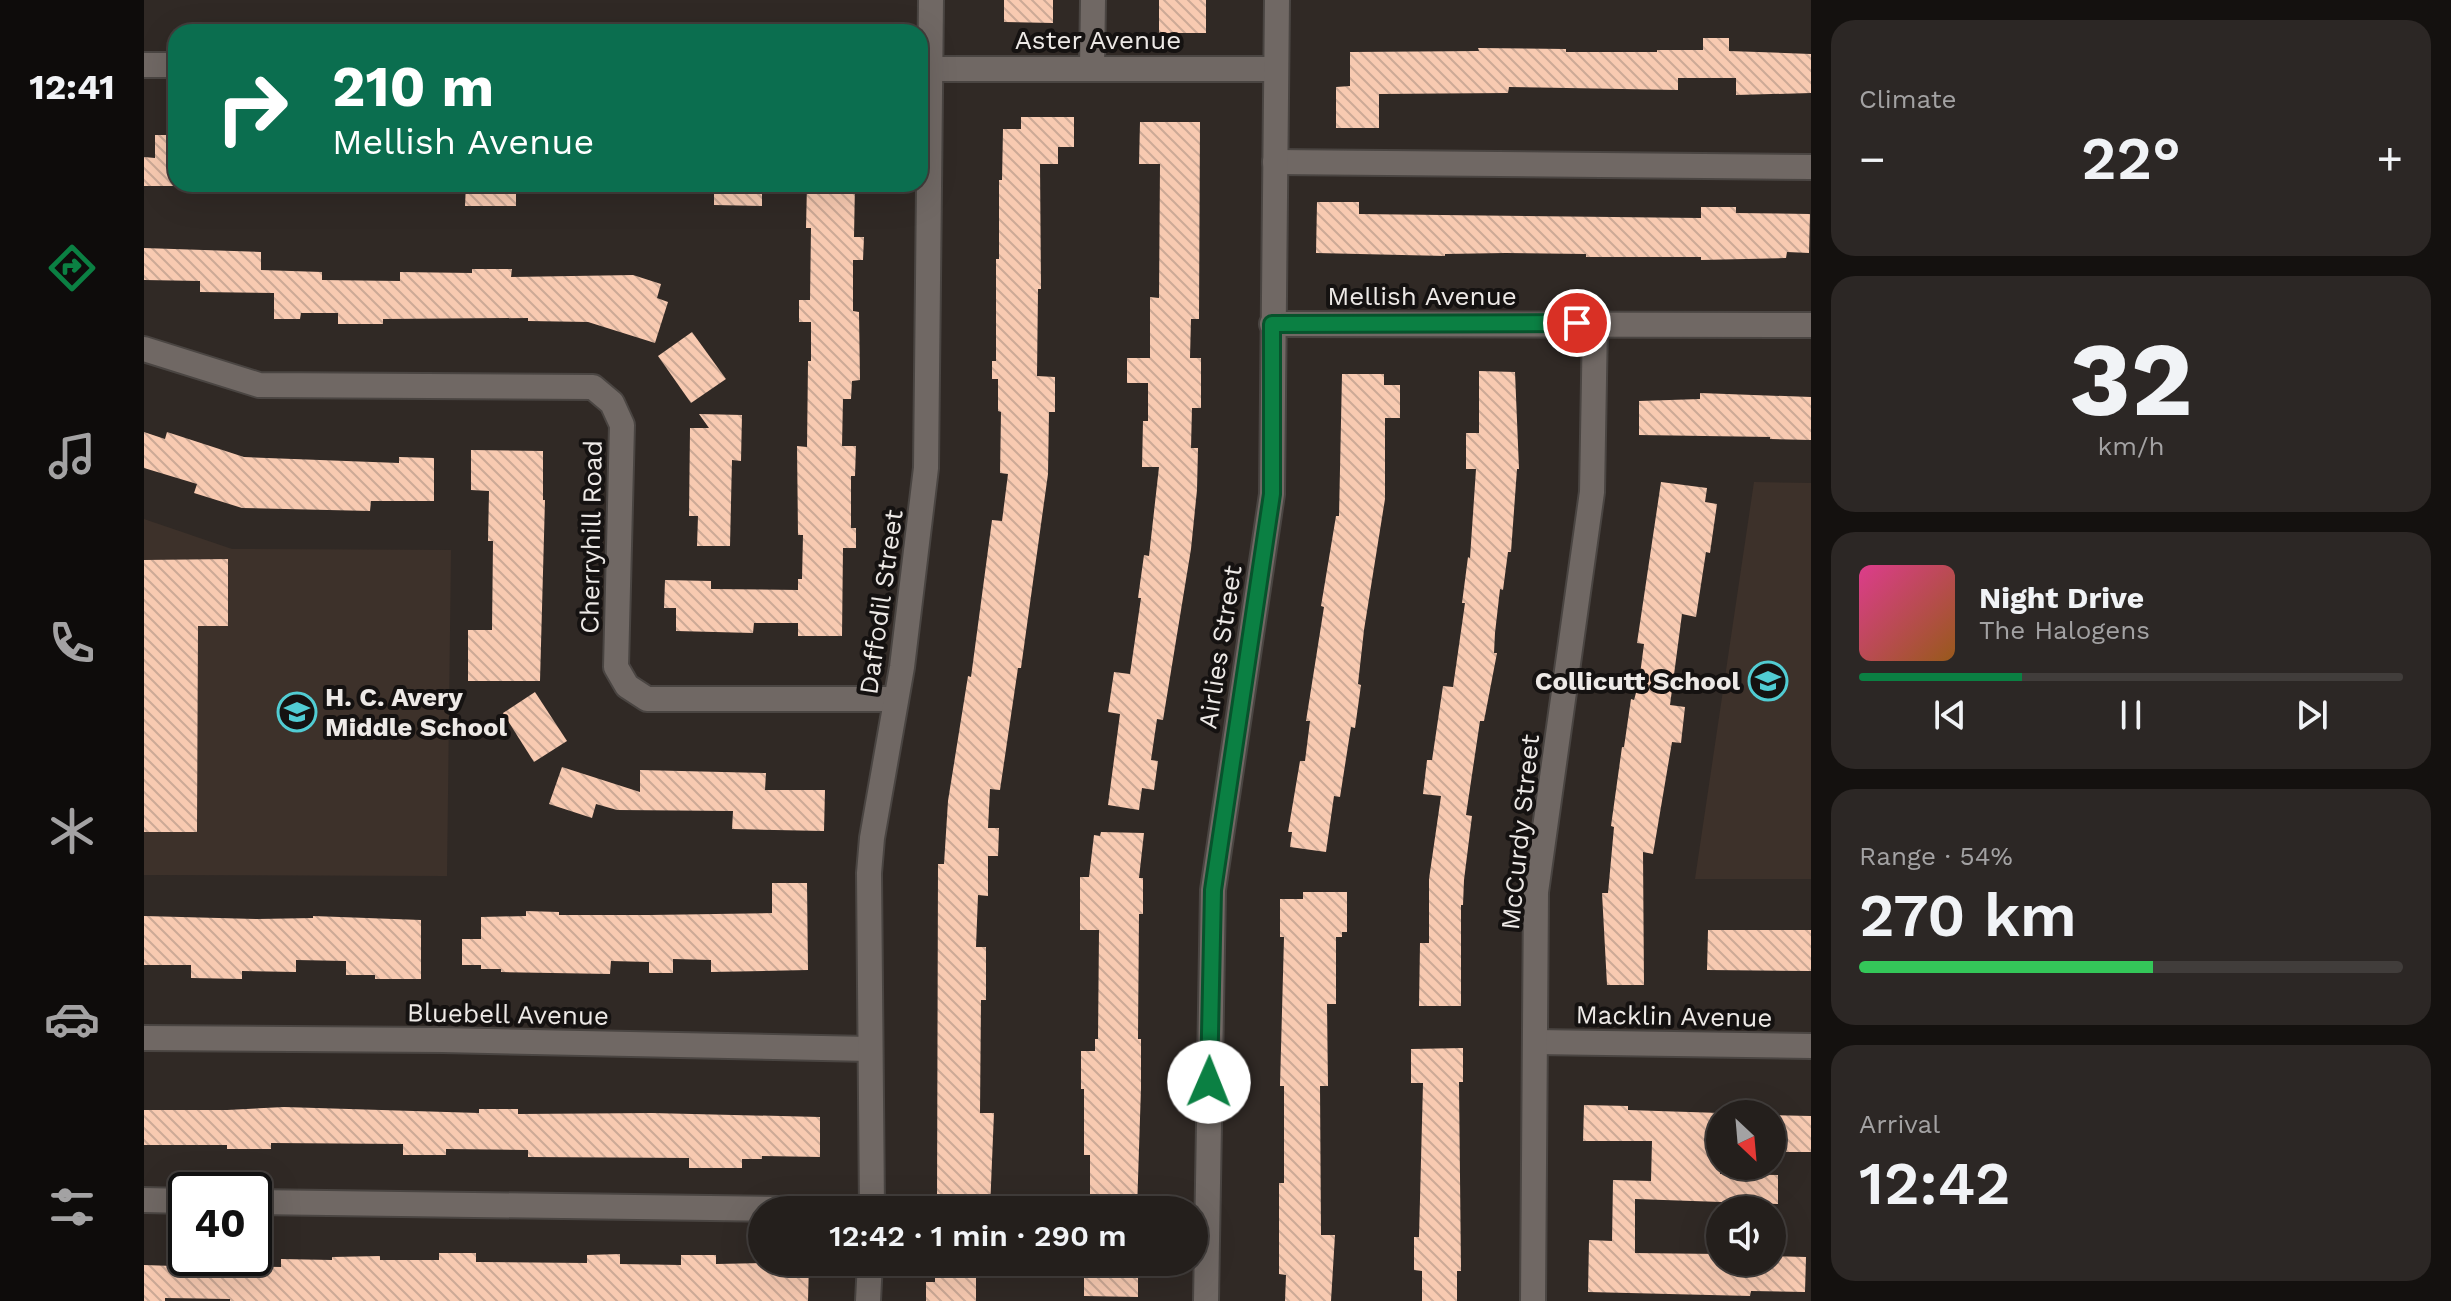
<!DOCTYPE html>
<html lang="en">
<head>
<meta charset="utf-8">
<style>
  body { margin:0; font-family:"Work Sans",sans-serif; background:#2c2725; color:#f1f3f6; height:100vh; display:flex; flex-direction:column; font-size:30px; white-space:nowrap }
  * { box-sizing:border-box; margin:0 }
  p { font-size:26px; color:#a3a2a3 }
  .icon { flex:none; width:44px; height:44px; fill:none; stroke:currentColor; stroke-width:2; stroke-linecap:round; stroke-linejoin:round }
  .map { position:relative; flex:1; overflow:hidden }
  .details { display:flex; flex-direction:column; gap:20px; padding:20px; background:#14110f; width:640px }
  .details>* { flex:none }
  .banner { position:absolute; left:24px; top:24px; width:760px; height:168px; border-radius:24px; box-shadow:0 8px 32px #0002,0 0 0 2px #413d3b; background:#0b6e4f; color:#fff; overflow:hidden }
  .needle { width:52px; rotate:154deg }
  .buttons { position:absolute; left:1562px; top:1100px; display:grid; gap:16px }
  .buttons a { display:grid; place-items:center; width:80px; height:80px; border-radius:50%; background:#241f1c; box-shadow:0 8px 32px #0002,0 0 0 2px #413d3b; font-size:40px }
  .speed { position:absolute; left:24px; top:1172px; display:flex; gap:16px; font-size:40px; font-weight:700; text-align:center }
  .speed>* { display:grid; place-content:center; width:104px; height:104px; border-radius:50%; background:#241f1c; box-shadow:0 8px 32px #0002,0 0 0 2px #413d3b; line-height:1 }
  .speed .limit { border:4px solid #111; border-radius:12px; background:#fff; color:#111 }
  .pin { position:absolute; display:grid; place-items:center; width:68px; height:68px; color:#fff; margin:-34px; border:4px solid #fff; border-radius:50%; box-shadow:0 2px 8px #0007 }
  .me { position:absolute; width:88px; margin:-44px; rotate:1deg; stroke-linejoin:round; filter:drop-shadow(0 0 6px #0008) }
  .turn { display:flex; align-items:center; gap:28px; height:168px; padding:0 32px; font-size:36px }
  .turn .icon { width:104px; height:104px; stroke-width:2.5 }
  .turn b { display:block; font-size:56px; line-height:68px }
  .big { font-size:60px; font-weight:600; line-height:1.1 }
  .details .tile { flex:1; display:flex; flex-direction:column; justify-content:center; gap:12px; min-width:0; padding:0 28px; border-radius:24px; background:#2c2725 }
  .details .dial { align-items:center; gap:0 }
  .dial b { font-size:104px; line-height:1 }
  .song { display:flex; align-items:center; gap:24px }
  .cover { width:96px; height:96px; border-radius:12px; background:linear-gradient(135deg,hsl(330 70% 55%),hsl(30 70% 35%)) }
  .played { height:8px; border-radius:4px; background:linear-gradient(90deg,#0b8043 30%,#413d3b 30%) }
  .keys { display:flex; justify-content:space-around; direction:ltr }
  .heat { display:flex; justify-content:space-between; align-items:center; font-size:44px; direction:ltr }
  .charge { height:12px; border-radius:6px; background:linear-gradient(90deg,#34c759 54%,#413d3b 0) }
  .trip { position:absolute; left:604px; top:1196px; width:460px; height:80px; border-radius:40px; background:#241f1c; box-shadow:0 8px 32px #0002,0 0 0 2px #413d3b; font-weight:600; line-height:80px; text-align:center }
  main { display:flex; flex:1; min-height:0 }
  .tabs { display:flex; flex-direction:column; width:144px; justify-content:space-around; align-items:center; background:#0e0c0b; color:#a3a2a3 }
  .tabs .icon { width:56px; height:56px }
  .tabs .active { color:#0b8043 }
  .tabs b { font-size:36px; color:#f1f3f6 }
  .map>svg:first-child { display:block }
  .built { fill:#3d312a }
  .building { fill:url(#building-back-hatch) }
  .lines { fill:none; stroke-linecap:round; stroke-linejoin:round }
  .minor-casing { stroke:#4a4542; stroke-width:28 }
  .minor { stroke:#706864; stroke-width:24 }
  .route-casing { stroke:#07532c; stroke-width:20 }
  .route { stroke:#0b8043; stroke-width:14 }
  .labels { text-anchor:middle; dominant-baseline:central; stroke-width:8; stroke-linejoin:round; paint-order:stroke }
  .street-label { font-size:26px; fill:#ede9e6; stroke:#151211 }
  .poi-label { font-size:26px; font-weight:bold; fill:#ede9e6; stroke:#151211; text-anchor:end }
</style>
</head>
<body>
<main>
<nav class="tabs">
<b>12:41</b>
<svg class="icon active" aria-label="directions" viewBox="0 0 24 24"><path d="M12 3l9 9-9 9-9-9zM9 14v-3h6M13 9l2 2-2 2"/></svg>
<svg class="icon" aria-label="music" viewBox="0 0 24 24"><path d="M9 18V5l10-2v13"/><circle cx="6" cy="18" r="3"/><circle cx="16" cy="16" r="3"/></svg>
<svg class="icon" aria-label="phone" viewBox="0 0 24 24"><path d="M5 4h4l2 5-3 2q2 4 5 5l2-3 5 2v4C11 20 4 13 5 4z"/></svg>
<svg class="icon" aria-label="climate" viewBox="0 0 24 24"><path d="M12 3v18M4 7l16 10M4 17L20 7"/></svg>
<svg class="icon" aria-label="car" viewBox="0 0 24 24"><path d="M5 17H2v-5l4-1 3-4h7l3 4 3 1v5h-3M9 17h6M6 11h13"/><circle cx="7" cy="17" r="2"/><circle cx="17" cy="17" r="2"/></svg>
<svg class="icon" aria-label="filters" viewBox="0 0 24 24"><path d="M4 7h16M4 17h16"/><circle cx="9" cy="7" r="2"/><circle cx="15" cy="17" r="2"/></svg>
</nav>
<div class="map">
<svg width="1667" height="1301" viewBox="0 0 1667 1301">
  <defs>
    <pattern id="building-back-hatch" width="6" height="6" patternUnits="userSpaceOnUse" patternTransform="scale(2)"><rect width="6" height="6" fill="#f8cab1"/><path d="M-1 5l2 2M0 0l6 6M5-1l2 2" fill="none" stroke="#cca996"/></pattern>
  </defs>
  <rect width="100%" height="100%" fill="#302925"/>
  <g class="built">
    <polygon points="1610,482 1667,483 1667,879 1551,879"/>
    <polygon points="0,519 88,549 307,550 303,876 0,875"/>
  </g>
  <g class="building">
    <polygon points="860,0 909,0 909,23 860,22"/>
    <rect x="1015" y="0" width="47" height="33"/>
    <polygon points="1559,38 1585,38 1585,51 1667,54 1667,93 1592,95 1592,78 1534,78 1534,90 1365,87 1364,93 1235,94 1235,128 1192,128 1192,87 1206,86 1206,52 1335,51 1334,48 1422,49 1422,52 1513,52 1513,50 1559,50"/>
    <polygon points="877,117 930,117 930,147 914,147 914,164 896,164 897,289 894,289 893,376 911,377 911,412 905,412 904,474 877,668 874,668 856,790 846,789 844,828 855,828 854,856 844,856 844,896 834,895 832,947 842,947 842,1000 837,1000 836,1113 850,1113 846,1209 793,1208 794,864 800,864 804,801 824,676 827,677 848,520 858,521 864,474 856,473 857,412 854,411 854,379 848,379 848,361 852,361 852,259 855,259 855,180 858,180 859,129 877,129"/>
    <polygon points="996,122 1056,122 1055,319 1047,319 1046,358 1057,358 1057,408 1048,408 1047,448 1054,448 1053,490 1047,549 1019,720 1013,719 1007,760 1014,761 1010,790 998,788 995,810 964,805 976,714 964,712 970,672 986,674 997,598 994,598 1000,555 1005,556 1015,467 998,467 999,421 1004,421 1004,383 983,383 983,358 1006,358 1006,297 1015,298 1016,164 995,164"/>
    <polygon points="11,135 32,135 32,186 0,186 0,157 11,158"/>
    <polygon points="322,184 372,184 372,206 321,206"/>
    <polygon points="570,184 618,184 618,206 570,205"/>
    <polygon points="663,184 711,184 710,237 720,237 719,260 709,260 709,311 715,312 716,380 708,381 707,399 699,399 698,446 712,446 711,476 707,476 707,528 712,528 712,548 699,548 698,636 654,636 654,623 610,623 609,633 532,631 532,608 520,608 521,580 567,581 567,589 654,590 654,579 658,579 659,535 654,535 653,446 663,447 664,361 667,361 667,322 655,322 655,300 666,300 667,228 662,228"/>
    <polygon points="1173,202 1215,202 1215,214 1557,218 1557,207 1592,207 1592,213 1666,214 1665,253 1643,252 1642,258 1557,260 1557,257 1442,257 1442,254 1362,253 1301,254 1301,256 1172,253"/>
    <polygon points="0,248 117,252 117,270 178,272 178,280 256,281 256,272 328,273 328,269 368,269 367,277 489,275 517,284 513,298 524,302 511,343 444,322 384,321 384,318 239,319 239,324 194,324 194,313 157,313 156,319 130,319 130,293 56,292 56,281 0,280"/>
    <polygon points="548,332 582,379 547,403 514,356"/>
    <polygon points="1335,371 1371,372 1375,469 1373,469 1367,552 1364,552 1359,590 1356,589 1351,633 1350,653 1353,653 1340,721 1336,721 1322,815 1328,816 1320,880 1319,905 1317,905 1317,1006 1275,1006 1276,943 1285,943 1285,879 1297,796 1279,794 1283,760 1288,760 1299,686 1309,687 1321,603 1318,603 1324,557 1326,558 1332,469 1322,469 1322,433 1335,433"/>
    <polygon points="1198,374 1240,374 1240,385 1256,385 1256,418 1241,418 1241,499 1220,630 1214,684 1217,685 1211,728 1207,727 1196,797 1190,796 1182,852 1146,847 1148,832 1144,832 1156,761 1161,761 1166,721 1162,721 1180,607 1177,606 1192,516 1195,516"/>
    <polygon points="1556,393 1667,397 1667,440 1626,439 1626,437 1495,435 1495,401 1556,399"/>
    <polygon points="555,414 598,415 597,461 588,460 586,546 553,546 554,516 545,516 546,428 565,428"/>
    <polygon points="0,432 21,439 23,432 100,457 255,463 255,457 290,458 290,501 227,501 226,511 98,508 50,493 53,484 0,468"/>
    <polygon points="327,450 399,451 399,500 401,500 396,681 324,681 324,630 348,630 349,541 344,541 345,491 327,490"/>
    <polygon points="1517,482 1563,488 1561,502 1573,504 1566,553 1562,552 1552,617 1538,614 1526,705 1541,707 1537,743 1528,742 1509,854 1499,852 1500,985 1463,985 1458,893 1464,893 1470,827 1467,826 1478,747 1480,747 1487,699 1490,700 1495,682 1500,644 1493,643"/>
    <polygon points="84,559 84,626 54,626 53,832 0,832 0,560"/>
    <polygon points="391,692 423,741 390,762 359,713"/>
    <polygon points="418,767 496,792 496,770 622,773 621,790 681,790 680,831 588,829 589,811 473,810 452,804 448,818 405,804"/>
    <polygon points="957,832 1000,833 995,878 999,878 999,914 995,914 994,1039 997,1039 997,1088 993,1210 946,1210 946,1155 940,1155 940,1089 937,1089 937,1051 951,1051 951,1039 954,1039 955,930 936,930 936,877 945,877 950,835 956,836"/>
    <polygon points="628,883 663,883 664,970 567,972 567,960 529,959 529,973 505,973 505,962 467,961 466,974 357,972 357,969 337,969 337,965 318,965 318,939 337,939 337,917 382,916 382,911 415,912 415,915 506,915 628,913"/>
    <polygon points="1159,892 1203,892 1203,932 1198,932 1198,937 1192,937 1192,1004 1183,1004 1184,1086 1176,1086 1177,1235 1191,1235 1187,1301 1141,1301 1142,1275 1135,1274 1135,1183 1140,1183 1140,1086 1136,1086 1140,937 1136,937 1136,899 1159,899"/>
    <polygon points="0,916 113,919 169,918 169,916 277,920 277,979 231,979 231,975 202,975 202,961 152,960 152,972 98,971 98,979 47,978 47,965 0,965"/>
    <polygon points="1564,930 1667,930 1667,971 1563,970"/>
    <polygon points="1319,1048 1319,1082 1315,1082 1317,1271 1313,1271 1313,1301 1278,1301 1278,1271 1270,1270 1270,1237 1275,1237 1279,1083 1267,1083 1267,1049"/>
    <polygon points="1440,1105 1484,1106 1484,1110 1576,1113 1576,1174 1634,1175 1634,1204 1491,1199 1491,1253 1576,1254 1576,1262 1628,1262 1628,1256 1662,1257 1661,1292 1607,1291 1606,1296 1444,1292 1445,1240 1468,1241 1469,1180 1507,1181 1508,1141 1439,1141"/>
    <polygon points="140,1107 335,1113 335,1109 374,1109 374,1114 508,1113 676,1117 676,1157 618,1156 618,1159 598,1159 598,1168 545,1168 545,1158 384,1157 384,1150 302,1149 302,1155 259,1155 259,1144 127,1143 127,1149 83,1149 83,1145 0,1145 0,1110 83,1110"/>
    <polygon points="1628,1115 1667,1116 1667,1152 1628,1152"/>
    <polygon points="295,1253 332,1253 332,1262 443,1263 443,1255 476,1254 476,1264 537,1265 537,1255 572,1255 572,1264 665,1262 664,1301 86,1301 86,1299 21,1298 21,1301 0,1301 0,1265 30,1266 30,1258 72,1258 72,1266 137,1267 137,1259 188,1260 188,1257 236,1256 236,1260 295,1260"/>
    <polygon points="791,1262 832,1262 832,1301 782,1301 782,1282 791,1282"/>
    <polygon points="940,1262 994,1262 994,1297 940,1296"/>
  </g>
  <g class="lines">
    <defs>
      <g id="minor">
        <polyline points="0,65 32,65"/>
        <polyline points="948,68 949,0"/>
        <polyline points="776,69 1132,69"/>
        <polyline points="1131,162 1667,167"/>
        <polyline points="1128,324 1667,325"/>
        <polyline points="0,349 115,385 449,387 468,403 478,425 472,667 483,686 503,699 751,699"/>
        <polyline points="0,1038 298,1040 726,1049"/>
        <polyline points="1391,1042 1667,1046"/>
        <polyline points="0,1200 42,1201"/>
        <polyline points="110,1202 713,1210"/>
        <polyline points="728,1210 725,873 728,838 758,667 782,468 787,0"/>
        <polyline points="724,1301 726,1262"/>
        <polyline points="1062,1301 1069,890 1128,494 1133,0"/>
        <polyline points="1389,1301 1392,892 1448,492 1451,323"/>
      </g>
    </defs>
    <use href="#minor" class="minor-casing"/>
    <use href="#minor" class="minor"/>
  </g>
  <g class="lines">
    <defs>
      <polyline id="route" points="1065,1082 1069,890 1128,494 1128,324 1433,323"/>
    </defs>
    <use href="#route" class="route-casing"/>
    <use href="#route" class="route"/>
  </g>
  <defs>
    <symbol id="school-ring" viewBox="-11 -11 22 22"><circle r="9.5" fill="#151211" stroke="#51ccd3" stroke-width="1.5"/><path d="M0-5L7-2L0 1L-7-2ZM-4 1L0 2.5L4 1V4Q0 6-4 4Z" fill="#51ccd3"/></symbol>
  </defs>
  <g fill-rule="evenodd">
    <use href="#school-ring" x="1602" y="659" width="44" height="44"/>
    <use href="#school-ring" x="131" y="690" width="44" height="44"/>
  </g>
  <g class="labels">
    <g class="street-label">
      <text x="954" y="40">Aster Avenue</text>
      <text x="1278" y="296">Mellish Avenue</text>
      <text transform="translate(447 537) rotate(-89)">Cherryhill Road</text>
      <text transform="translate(737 602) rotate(-82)">Daffodil Street</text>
      <text transform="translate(1076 647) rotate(-81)">Airlies Street</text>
      <text transform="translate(1376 832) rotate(-84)">McCurdy Street</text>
      <text transform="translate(364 1014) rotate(1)">Bluebell Avenue</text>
      <text transform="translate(1530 1016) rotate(1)">Macklin Avenue</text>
    </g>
    <g class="poi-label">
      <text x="1596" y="681">Collicutt School</text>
      <text x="181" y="697" text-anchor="start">H. C. Avery<tspan x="181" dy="30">Middle School</tspan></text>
    </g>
  </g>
</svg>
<div class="buttons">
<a><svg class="needle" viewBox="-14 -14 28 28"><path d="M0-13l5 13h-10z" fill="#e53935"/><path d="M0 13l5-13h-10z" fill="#a3a2a3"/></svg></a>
<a><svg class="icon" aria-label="sound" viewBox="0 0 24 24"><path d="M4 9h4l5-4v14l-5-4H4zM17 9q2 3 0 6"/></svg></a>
</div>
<div class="speed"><div class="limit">40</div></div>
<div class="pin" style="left:1433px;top:323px;background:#d93025"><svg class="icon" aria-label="arrive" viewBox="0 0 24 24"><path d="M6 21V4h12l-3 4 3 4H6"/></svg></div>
<svg class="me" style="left:1065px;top:1082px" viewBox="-20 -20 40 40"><circle r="19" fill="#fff"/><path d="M0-13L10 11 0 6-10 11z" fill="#0b8043"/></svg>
<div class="trip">12:42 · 1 min · 290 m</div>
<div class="banner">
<div class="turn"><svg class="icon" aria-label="right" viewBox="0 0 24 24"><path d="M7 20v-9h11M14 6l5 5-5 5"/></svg><div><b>210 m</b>Mellish Avenue</div></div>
</div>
</div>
<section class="details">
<div class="tile"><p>Climate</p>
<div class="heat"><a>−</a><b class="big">22°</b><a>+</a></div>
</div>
<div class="tile dial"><b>32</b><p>km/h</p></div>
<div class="tile">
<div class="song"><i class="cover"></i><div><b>Night Drive</b><p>The Halogens</p></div></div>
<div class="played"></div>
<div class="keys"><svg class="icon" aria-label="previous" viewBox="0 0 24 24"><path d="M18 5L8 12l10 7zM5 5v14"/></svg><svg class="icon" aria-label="pause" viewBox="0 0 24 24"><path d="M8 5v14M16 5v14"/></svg><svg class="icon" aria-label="next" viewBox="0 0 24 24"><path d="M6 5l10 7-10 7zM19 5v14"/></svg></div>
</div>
<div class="tile"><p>Range · 54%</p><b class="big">270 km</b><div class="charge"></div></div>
<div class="tile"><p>Arrival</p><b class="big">12:42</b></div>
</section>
</main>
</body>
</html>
